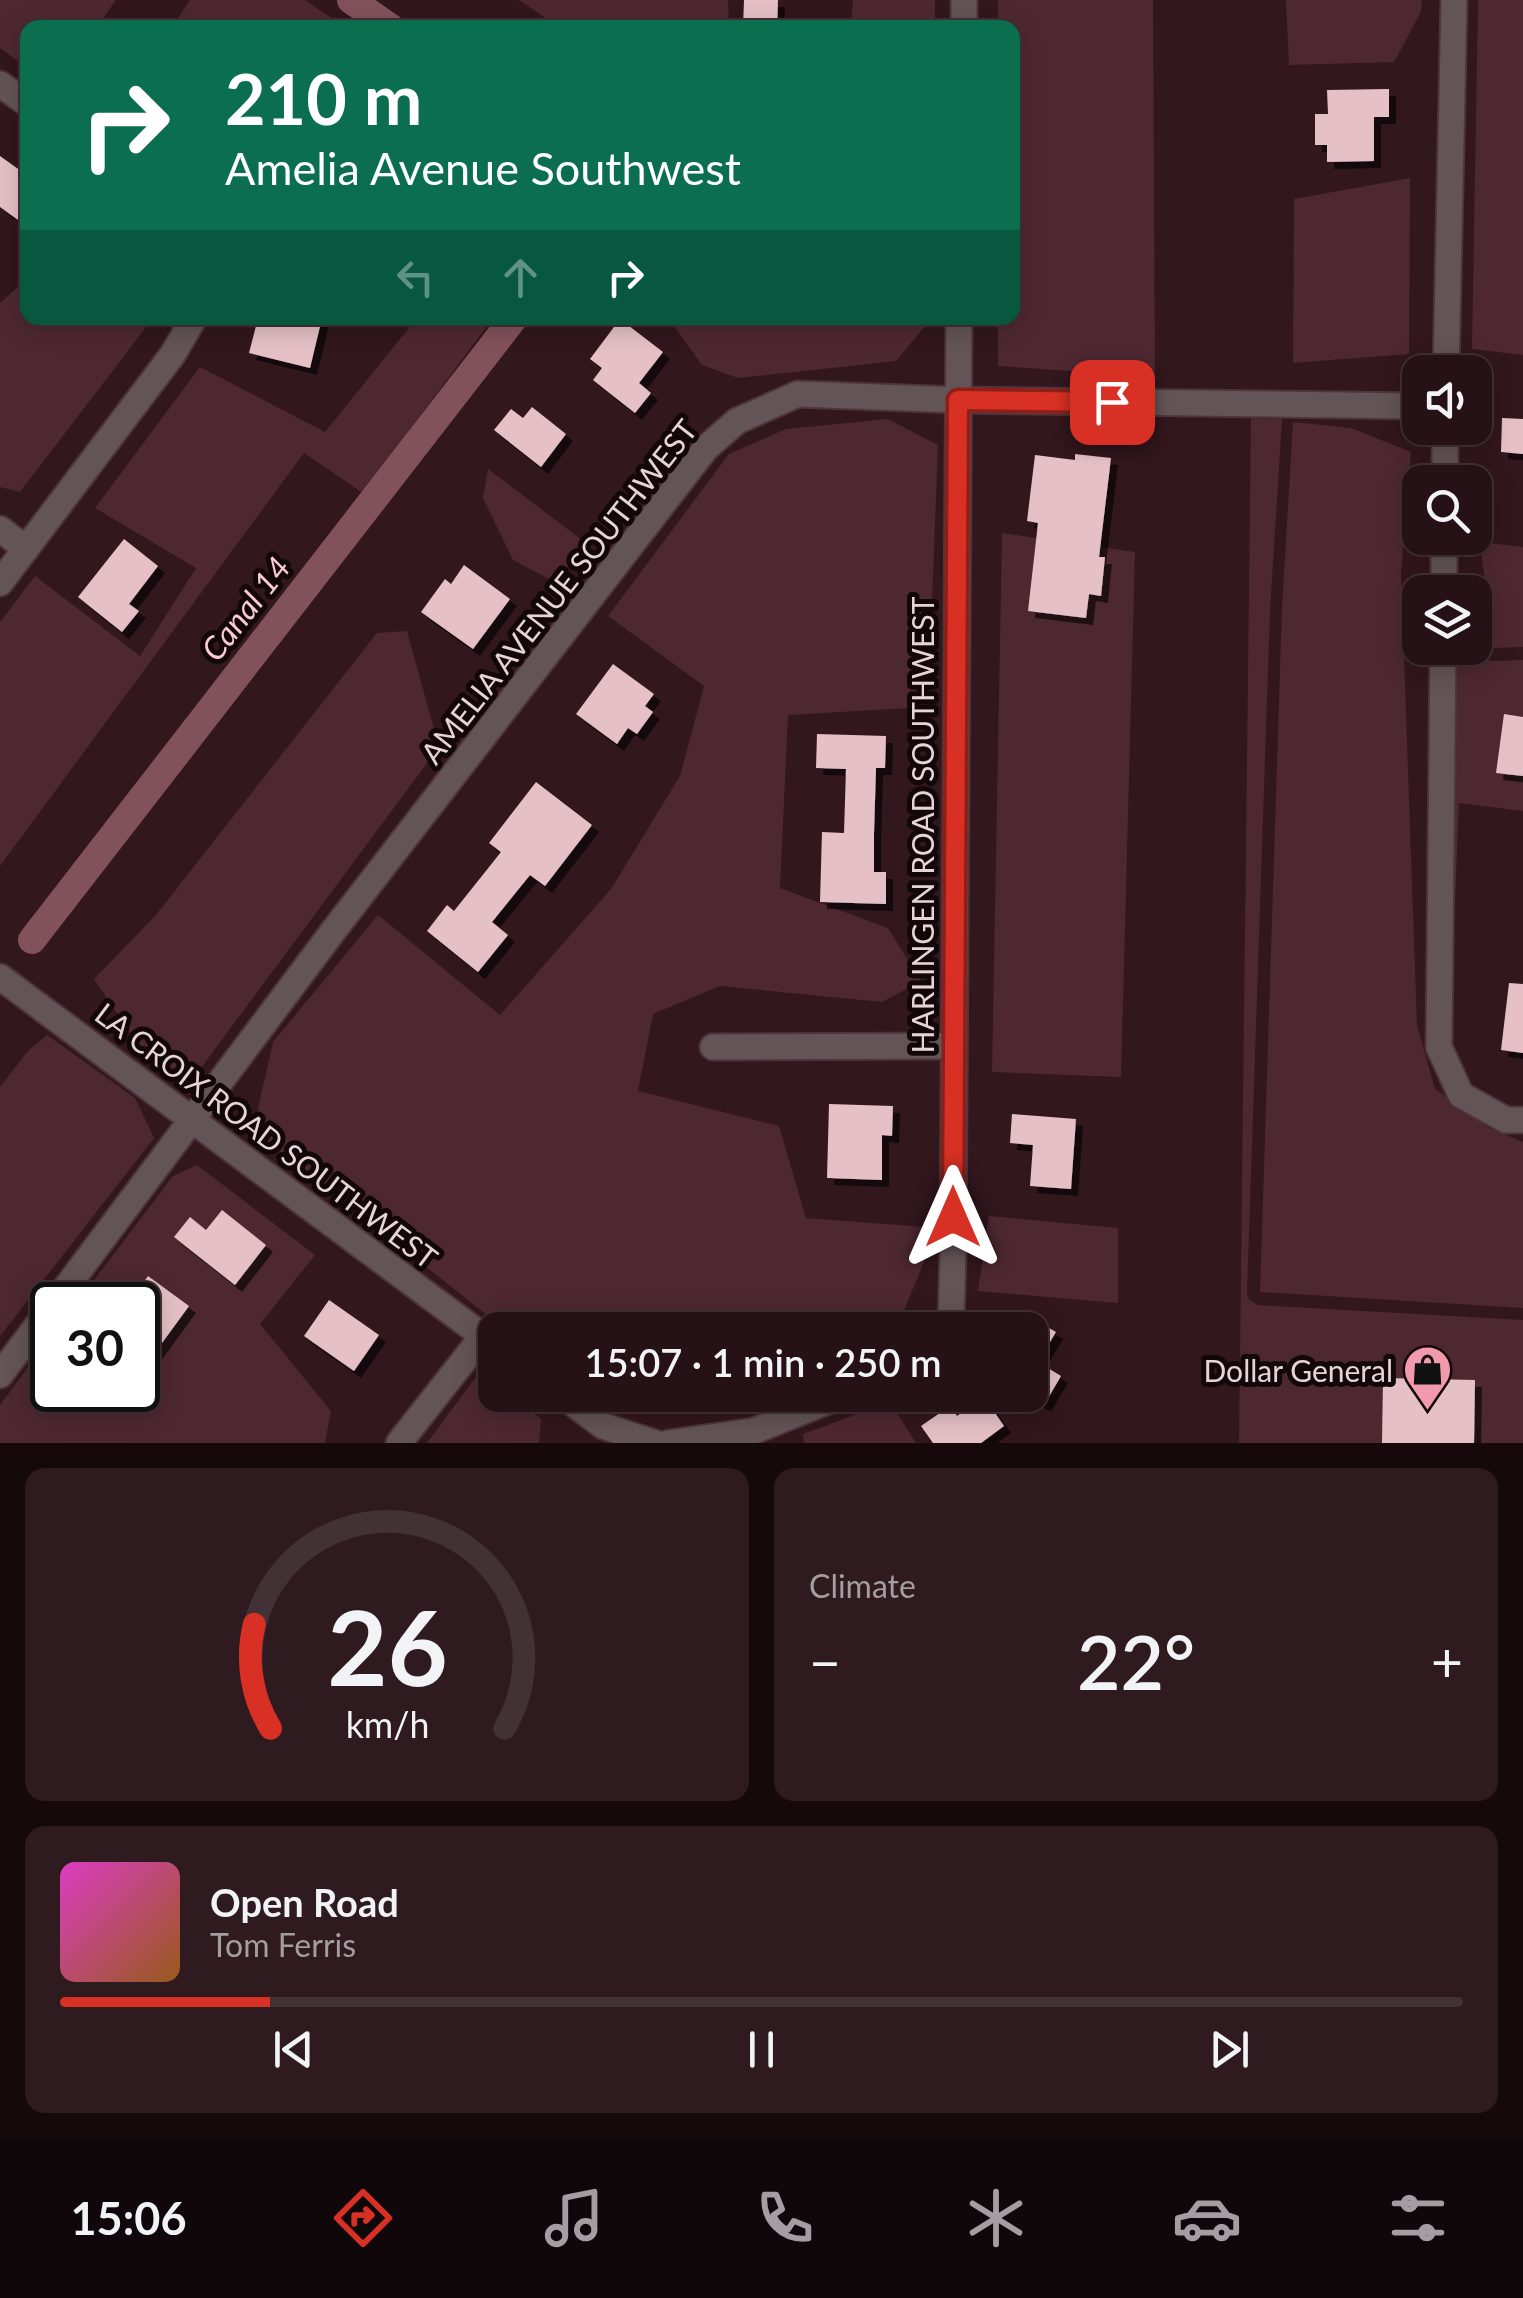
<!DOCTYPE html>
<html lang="en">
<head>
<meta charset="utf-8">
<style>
  body { margin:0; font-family:Lato,sans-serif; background:#2e1a1f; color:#f1f3f6; height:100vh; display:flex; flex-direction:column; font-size:38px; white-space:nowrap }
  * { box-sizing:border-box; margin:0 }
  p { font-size:32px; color:#a49da1 }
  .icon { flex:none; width:55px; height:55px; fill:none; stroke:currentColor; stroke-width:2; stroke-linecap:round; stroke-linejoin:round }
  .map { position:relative; height:1443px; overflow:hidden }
  .panel { display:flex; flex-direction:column; gap:25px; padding:25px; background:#15090c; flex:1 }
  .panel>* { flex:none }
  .top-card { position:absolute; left:20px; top:20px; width:1000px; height:305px; border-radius:20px; box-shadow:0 5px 25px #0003,0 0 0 2px #423135; background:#0b6e4f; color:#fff; overflow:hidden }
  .controls { position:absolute; left:1402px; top:355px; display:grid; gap:20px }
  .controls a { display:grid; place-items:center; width:90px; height:90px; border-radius:20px; background:#261116; box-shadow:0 5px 25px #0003,0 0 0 2px #423135; font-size:50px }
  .speed { position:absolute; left:30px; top:1282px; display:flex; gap:20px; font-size:50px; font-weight:700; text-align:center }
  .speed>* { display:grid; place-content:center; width:130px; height:130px; border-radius:50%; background:#261116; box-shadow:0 5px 25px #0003,0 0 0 2px #423135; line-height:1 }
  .speed .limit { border:5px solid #111; border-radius:15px; background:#fff; color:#111 }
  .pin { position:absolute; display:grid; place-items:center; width:85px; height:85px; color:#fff; margin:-42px; border-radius:20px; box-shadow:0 5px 15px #0006 }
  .me { position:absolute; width:110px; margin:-55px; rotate:0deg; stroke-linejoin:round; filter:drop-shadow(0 0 8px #0008) }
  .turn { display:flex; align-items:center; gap:35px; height:210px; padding:0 40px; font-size:45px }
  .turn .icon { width:130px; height:130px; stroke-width:2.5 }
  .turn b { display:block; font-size:70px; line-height:85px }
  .lanes { display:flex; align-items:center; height:95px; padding:0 40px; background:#0003; justify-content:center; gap:50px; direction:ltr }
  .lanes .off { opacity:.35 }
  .big { font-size:75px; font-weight:600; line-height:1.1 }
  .panel .card { flex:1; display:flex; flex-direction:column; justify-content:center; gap:15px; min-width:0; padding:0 35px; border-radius:20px; background:#2e1a1f }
  .panel .dial { align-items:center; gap:0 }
  .dial svg { height:260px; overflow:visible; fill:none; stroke:#423135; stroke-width:7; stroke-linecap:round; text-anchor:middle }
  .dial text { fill:#f1f3f6; stroke:none }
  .song { display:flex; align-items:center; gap:30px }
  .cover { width:120px; height:120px; border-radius:15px; background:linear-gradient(135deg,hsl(310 70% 55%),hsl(30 70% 35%)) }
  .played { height:10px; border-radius:5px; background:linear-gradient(90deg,#d93025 15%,#423135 15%) }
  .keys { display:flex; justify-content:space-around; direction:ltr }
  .heat { display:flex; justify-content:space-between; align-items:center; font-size:55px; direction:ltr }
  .panel .tiles { flex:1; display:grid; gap:25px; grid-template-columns:1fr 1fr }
  .card:last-child { grid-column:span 2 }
  .trip { position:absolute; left:478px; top:1312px; width:570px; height:100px; border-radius:20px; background:#261116; box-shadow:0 5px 25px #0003,0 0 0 2px #423135; font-weight:600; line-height:100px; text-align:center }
  .dock { display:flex; height:160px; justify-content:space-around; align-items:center; background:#0f0709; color:#a49da1 }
  .dock .icon { width:70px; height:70px }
  .dock .current { color:#d93025 }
  .dock b { font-size:45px; color:#f1f3f6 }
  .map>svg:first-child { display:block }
  .green { fill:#4e2831 }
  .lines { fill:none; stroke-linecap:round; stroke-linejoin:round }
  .canal { stroke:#82525c; stroke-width:28 }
  .building { fill:#e5c1c7; filter:url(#shadow) }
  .street-casing { stroke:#4f353b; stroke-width:29 }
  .street { stroke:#635457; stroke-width:25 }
  .route-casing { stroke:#8d1f18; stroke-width:25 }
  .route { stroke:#d93025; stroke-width:18 }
  .labels { text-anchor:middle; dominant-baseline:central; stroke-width:10; stroke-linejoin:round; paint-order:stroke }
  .street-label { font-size:30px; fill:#e7d4d8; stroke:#120709 }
  .poi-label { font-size:30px; fill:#e7d4d8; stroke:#120709; text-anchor:end }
  .water-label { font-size:32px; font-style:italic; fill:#fccad3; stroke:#120709 }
</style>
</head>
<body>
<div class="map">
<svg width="1523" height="1443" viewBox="0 0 1523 1443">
  <defs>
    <filter id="shadow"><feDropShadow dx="7" dy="7" stdDeviation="0" flood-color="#0009"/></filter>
  </defs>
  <rect width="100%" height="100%" fill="#32171d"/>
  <g class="green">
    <polygon points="0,0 116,0 97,27 28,28 27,68 0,48"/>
    <polygon points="190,0 305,0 345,27 172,27"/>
    <polygon points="519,0 728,0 729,27 559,27"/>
    <polygon points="853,0 935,0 935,27 851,27"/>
    <polygon points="998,0 1153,0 1155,377 998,366 998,318 1012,318 1012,28 998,27"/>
    <polygon points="1286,0 1422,0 1421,12 1394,62 1289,65"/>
    <polygon points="1478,0 1523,0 1523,355 1472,349"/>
    <polygon points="1410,178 1409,354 1293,363 1294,199"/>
    <polygon points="27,279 28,318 153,318 20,492 0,487 0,303"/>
    <polygon points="417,318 493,318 363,493 304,453 0,866 0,622 35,576 140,656 196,568 95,508 200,367 325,432"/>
    <polygon points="668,318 926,318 926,325 896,361 738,378 702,365"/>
    <polygon points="1251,418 1282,419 1270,610 1247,1293 1249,1300 1258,1305 1523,1320 1523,1443 1239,1443"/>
    <polygon points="888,419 938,445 928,707 788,715 780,888 888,928 921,981 882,1002 720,986 653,1014 638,1091 779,1126 806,1218 938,1228 896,1330 506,1330 253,1130 273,1042 378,915 500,1015 611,889 680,776 704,686 608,616 729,454 786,429"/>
    <polygon points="1293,422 1351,428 1411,452 1401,574 1417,1025 1435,1089 1489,1128 1523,1142 1523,1308 1260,1292 1282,608"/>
    <polygon points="488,469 590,546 553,581 513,560 483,498"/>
    <polygon points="1002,533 1135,552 1121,1077 992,1072"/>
    <polygon points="1480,542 1523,547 1523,647 1493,648"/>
    <polygon points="1475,599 1481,651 1485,658 1492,661 1523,660 1523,811 1459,803 1454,925 1457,648 1475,648"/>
    <polygon points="407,631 439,747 198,1072 162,1067 145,1055 94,979 155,916 377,633"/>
    <polygon points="47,1035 135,1098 154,1138 0,1336 0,1087 28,1051"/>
    <polygon points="197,1165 315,1255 260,1324 331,1411 325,1443 0,1443 0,1405 52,1335 52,1390 138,1390 138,1305 75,1305 173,1176"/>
    <polygon points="989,1216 1118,1228 1118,1303 978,1291"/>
    <polygon points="481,1370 495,1382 495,1395 511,1395 541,1419 539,1443 427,1443"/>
    <polygon points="890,1402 916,1443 804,1443 803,1434"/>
  </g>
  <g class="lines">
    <g class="canal">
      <polyline points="351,0 391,28"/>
      <polyline points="32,940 514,318"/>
    </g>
  </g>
  <g class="building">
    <polygon points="744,0 778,0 777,28 743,28"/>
    <polygon points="1389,89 1389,117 1374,117 1374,161 1327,162 1327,145 1315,145 1315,114 1328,114 1327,90"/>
    <polygon points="0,156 28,176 28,227 0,207"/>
    <polygon points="280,318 322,318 310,368 249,353 257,322 278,327"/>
    <polygon points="620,319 663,352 639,383 651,393 635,413 593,380 602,368 590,359"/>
    <polygon points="532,407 566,434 541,467 494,430 511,409 523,418"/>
    <polygon points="1502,418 1523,419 1523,454 1501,452"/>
    <polygon points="1075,454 1111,458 1099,557 1105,557 1101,596 1089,594 1086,618 1028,611 1038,523 1027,521 1035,455 1075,460"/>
    <polygon points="124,539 158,566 129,604 139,611 122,632 78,597"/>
    <polygon points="464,565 510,599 473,649 421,612 445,579 451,584"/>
    <polygon points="613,664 654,694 645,706 653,712 637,734 628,728 617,744 576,714"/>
    <polygon points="1504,714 1523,717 1523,776 1496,773"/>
    <polygon points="817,734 886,736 885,768 876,768 874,833 874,872 886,872 886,904 820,902 822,832 844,833 846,769 816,768"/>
    <polygon points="536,782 592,825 545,886 530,875 492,922 508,935 478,972 427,931 447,905 454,911 501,852 489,843"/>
    <polygon points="1509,983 1523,984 1523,1053 1501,1050"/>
    <polygon points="829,1104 893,1106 892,1136 882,1135 882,1180 827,1178"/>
    <polygon points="1012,1114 1076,1119 1071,1189 1030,1186 1033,1145 1010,1143"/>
    <polygon points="222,1210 266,1245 235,1285 174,1237 190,1217 206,1230"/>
    <polygon points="148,1276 189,1306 151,1358 138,1348 138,1305 128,1305"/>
    <polygon points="329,1300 379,1335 354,1371 304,1336"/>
    <polygon points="1030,1317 1056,1332 1038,1362 1061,1376 1044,1405 1030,1397"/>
    <polygon points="1383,1378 1475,1380 1474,1443 1382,1443"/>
    <polygon points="984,1397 1004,1426 981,1443 933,1443 921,1426 950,1406 957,1416"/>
  </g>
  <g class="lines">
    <defs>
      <g id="street">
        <polyline points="964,28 964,0"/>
        <polyline points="0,84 28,104"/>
        <polyline points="1446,372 1454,0"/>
        <polyline points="1445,482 1445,428"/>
        <polyline points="0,529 26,549"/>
        <polyline points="0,583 173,354 194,318"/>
        <polyline points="1444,592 1444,538"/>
        <polyline points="1443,648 1439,1047 1461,1095 1506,1120 1523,1120"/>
        <polyline points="0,977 495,1345"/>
        <polyline points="713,1047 953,1046"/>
        <polyline points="53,1305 334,930 706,448 737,421 798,394 958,400 1420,406"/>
        <polyline points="943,1330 951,1319 953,1251 959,318"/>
        <polyline points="0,1375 52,1306"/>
        <polyline points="562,1395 603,1426 655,1443"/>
        <polyline points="399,1443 483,1336"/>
        <polyline points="669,1443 754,1431 843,1395"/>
      </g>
    </defs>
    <use href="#street" class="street-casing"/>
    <use href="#street" class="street"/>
  </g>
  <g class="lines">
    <defs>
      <polyline id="route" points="953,1217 958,400 1112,402"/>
    </defs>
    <use href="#route" class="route-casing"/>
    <use href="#route" class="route"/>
  </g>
  <defs>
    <symbol id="shop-pin" viewBox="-11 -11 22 30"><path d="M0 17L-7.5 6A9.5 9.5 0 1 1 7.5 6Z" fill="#f29aad" stroke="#120709"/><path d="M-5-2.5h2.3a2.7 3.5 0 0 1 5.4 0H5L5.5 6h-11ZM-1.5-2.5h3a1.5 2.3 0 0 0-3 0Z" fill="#111"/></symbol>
  </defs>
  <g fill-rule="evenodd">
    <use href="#shop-pin" x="1400" y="1342" width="55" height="75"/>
  </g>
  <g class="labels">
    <g class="street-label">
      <text transform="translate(558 591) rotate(-52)">AMELIA AVENUE SOUTHWEST</text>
      <text transform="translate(922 825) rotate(-90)">HARLINGEN ROAD SOUTHWEST</text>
      <text transform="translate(267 1135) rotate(37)">LA CROIX ROAD SOUTHWEST</text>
    </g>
    <g class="poi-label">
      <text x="1393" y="1370">Dollar General</text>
    </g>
    <g class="water-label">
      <text transform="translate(245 608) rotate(-52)">Canal 14</text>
    </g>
  </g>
</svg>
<div class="controls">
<a><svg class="icon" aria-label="sound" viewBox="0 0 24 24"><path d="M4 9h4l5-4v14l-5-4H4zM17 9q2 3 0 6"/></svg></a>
<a><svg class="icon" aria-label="search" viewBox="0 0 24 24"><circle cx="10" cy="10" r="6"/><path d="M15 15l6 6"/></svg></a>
<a><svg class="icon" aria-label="layers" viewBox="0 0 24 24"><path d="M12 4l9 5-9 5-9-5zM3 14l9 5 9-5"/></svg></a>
</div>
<div class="speed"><div class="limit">30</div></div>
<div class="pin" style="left:1112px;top:402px;background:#d93025"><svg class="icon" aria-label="arrive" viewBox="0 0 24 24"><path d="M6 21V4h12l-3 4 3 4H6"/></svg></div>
<svg class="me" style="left:953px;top:1217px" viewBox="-20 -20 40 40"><path d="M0-17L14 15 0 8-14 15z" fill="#d93025" stroke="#fff" stroke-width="4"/></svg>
<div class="trip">15:07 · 1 min · 250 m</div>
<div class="top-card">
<div class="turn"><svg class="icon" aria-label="right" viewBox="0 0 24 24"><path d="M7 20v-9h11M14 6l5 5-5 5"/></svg><div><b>210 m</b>Amelia Avenue Southwest</div></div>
<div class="lanes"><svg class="icon off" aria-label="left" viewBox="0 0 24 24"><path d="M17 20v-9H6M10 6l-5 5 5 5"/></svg><svg class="icon off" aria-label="ahead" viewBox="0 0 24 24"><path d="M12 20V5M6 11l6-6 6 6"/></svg><svg class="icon" aria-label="right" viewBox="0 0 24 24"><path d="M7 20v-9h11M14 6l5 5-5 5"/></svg></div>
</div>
</div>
<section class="panel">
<div class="tiles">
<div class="card dial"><svg viewBox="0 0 100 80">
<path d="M14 69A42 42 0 1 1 86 69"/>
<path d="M14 69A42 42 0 0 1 9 37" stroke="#d93025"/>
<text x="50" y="56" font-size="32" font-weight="700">26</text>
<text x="50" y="72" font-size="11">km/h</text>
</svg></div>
<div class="card"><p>Climate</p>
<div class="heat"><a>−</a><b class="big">22°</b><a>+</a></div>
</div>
<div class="card">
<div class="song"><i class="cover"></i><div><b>Open Road</b><p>Tom Ferris</p></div></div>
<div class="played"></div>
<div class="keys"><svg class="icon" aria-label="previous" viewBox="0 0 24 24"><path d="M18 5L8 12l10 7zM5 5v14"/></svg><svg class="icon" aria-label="pause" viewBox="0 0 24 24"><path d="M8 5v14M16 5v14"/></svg><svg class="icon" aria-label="next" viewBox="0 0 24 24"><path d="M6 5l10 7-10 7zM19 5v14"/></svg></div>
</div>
</div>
</section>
<nav class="dock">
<b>15:06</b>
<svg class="icon current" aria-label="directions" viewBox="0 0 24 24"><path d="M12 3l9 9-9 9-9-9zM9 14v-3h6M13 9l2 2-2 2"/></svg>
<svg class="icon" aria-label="music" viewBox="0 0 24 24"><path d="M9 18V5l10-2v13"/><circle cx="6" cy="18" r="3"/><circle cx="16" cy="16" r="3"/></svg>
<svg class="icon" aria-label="phone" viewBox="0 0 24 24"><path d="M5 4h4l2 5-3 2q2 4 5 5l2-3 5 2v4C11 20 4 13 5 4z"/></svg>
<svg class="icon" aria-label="climate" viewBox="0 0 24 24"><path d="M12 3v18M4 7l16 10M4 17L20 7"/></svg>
<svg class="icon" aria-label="car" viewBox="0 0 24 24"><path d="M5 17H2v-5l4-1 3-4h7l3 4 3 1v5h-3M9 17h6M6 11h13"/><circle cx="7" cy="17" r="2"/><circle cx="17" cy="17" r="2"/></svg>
<svg class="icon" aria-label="filters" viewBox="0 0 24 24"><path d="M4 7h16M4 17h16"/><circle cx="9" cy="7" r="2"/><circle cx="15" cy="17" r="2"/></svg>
</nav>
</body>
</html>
